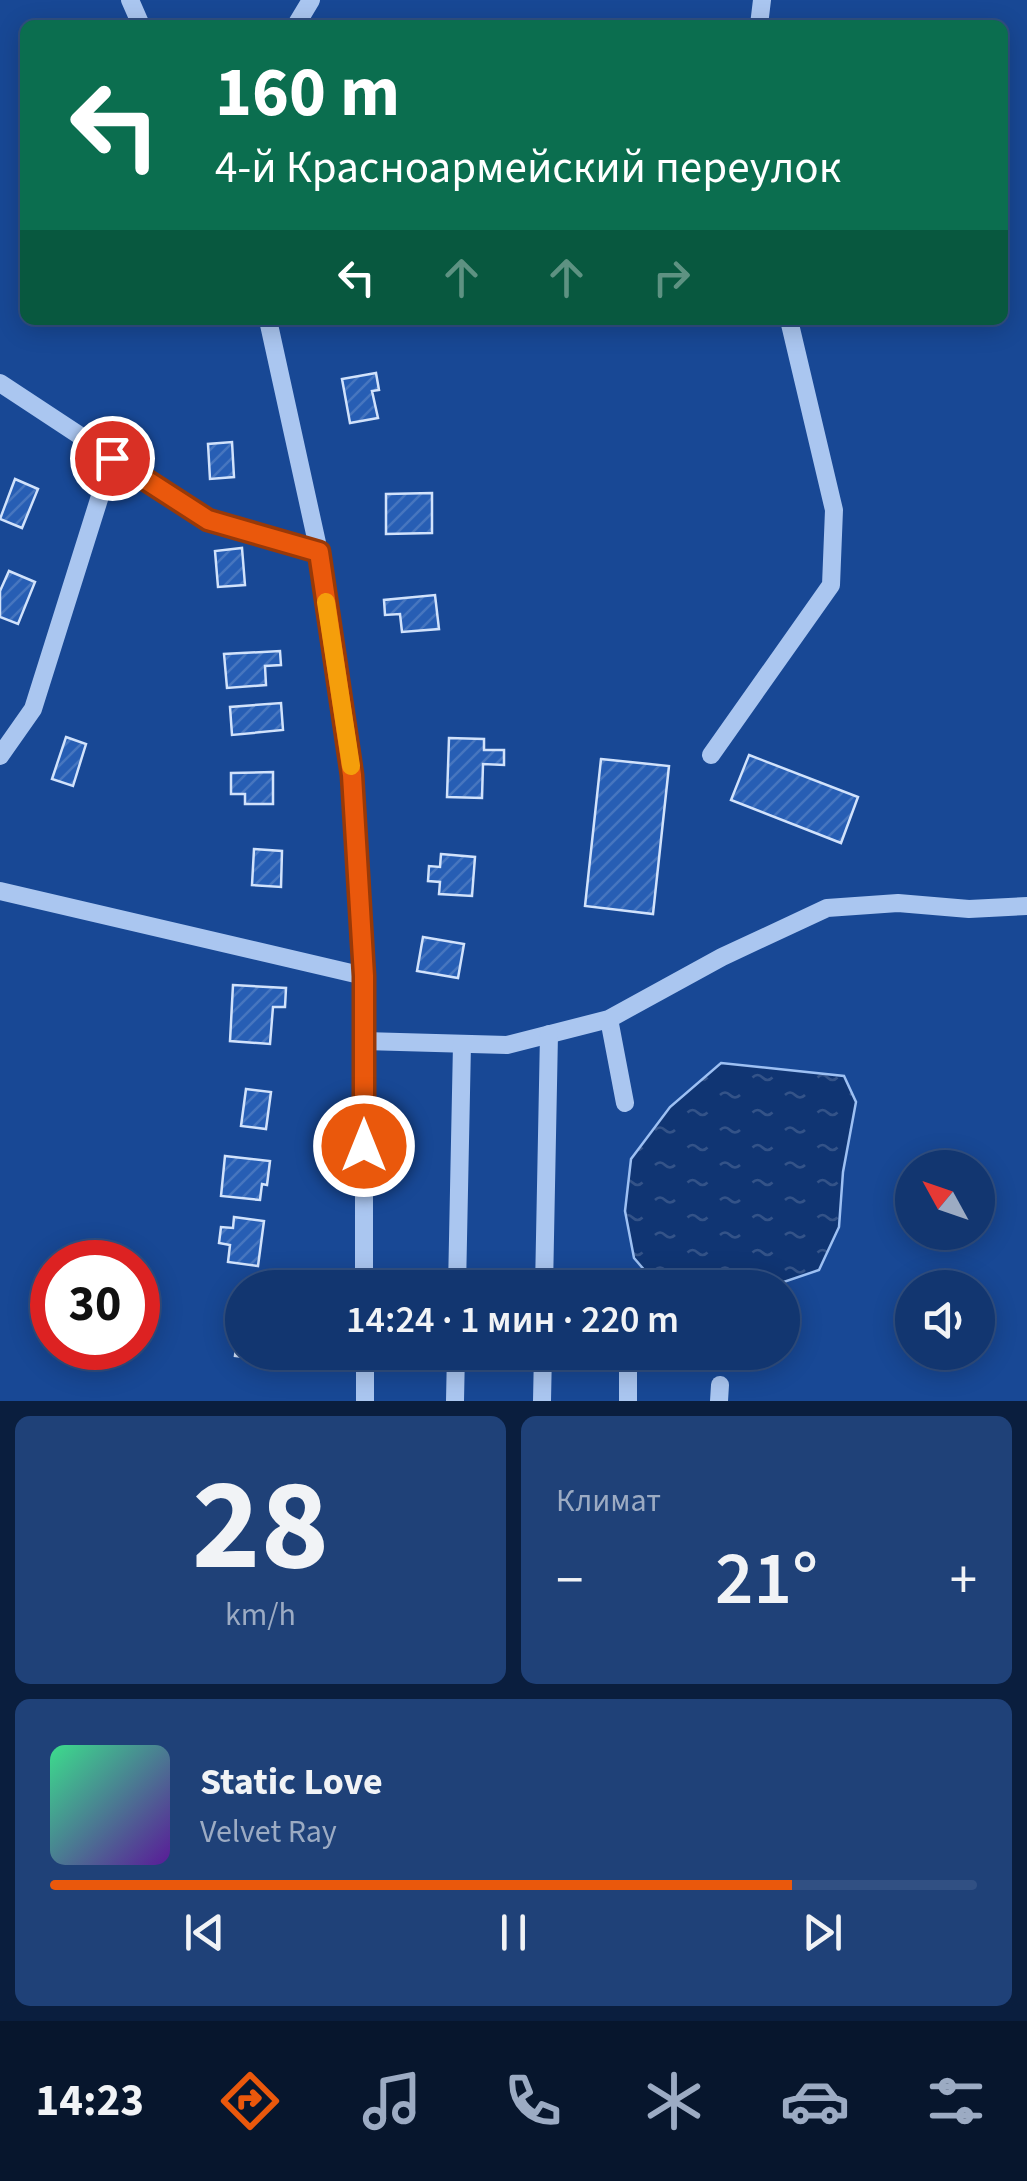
<!DOCTYPE html>
<html lang="ru">
<head>
<meta charset="utf-8">
<style>
  body { margin:0; font-family:"Source Sans 3",sans-serif; background:#1f4178; color:#f1f3f6; height:100vh; display:flex; flex-direction:column; font-size:38px; white-space:nowrap }
  * { box-sizing:border-box; margin:0 }
  p { font-size:32px; color:#9cabc3 }
  .icon { flex:none; width:55px; height:55px; fill:none; stroke:currentColor; stroke-width:2; stroke-linecap:round; stroke-linejoin:round }
  .map { position:relative; height:1401px; overflow:hidden }
  .sheet { display:flex; flex-direction:column; gap:15px; padding:15px; background:#0a1e3e; flex:1 }
  .sheet>* { flex:none }
  .hud { position:absolute; left:20px; top:20px; width:988px; height:305px; border-radius:15px; box-shadow:0 5px 25px #0003,0 0 0 2px #315083; background:#0b6e4f; color:#fff; overflow:hidden }
  .needle { width:65px; rotate:310deg }
  .tools { position:absolute; left:895px; top:1150px; display:grid; gap:20px }
  .tools a { display:grid; place-items:center; width:100px; height:100px; border-radius:50%; background:#123670; box-shadow:0 5px 25px #0003,0 0 0 2px #315083; font-size:50px }
  .speed { position:absolute; left:30px; top:1240px; display:flex; gap:20px; font-size:50px; font-weight:700; text-align:center }
  .speed>* { display:grid; place-content:center; width:130px; height:130px; border-radius:50%; background:#123670; box-shadow:0 5px 25px #0003,0 0 0 2px #315083; line-height:1 }
  .speed .limit { border:15px solid #d22; background:#fff; color:#111 }
  .pin { position:absolute; display:grid; place-items:center; width:85px; height:85px; color:#fff; margin:-42px; border:5px solid #fff; border-radius:50%; box-shadow:0 2px 10px #0007 }
  .me { position:absolute; width:110px; margin:-55px; rotate:0deg; stroke-linejoin:round; filter:drop-shadow(0 0 8px #0008) }
  .turn { display:flex; align-items:center; gap:35px; height:210px; padding:0 30px; font-size:45px }
  .turn .icon { width:130px; height:130px; stroke-width:2.5 }
  .turn b { display:block; font-size:70px; line-height:85px }
  .lanes { display:flex; align-items:center; height:95px; padding:0 30px; background:#0003; justify-content:center; gap:50px; direction:ltr }
  .lanes .off { opacity:.35 }
  .big { font-size:75px; font-weight:600; line-height:1.1 }
  .sheet .card { flex:1; display:flex; flex-direction:column; justify-content:center; gap:15px; min-width:0; padding:0 35px; border-radius:15px; background:#1f4178 }
  .sheet .dial { align-items:center; gap:0 }
  .dial b { font-size:130px; line-height:1 }
  .song { display:flex; align-items:center; gap:30px }
  .cover { width:120px; height:120px; border-radius:15px; background:linear-gradient(135deg,hsl(150 70% 55%),hsl(270 70% 35%)) }
  .played { height:10px; border-radius:5px; background:linear-gradient(90deg,#ea580c 80%,#315083 80%) }
  .keys { display:flex; justify-content:space-around; direction:ltr }
  .heat { display:flex; justify-content:space-between; align-items:center; font-size:55px; direction:ltr }
  .sheet .tiles { flex:1; display:grid; gap:15px; grid-template-columns:1fr 1fr }
  .card:last-child { grid-column:span 2 }
  .trip { position:absolute; left:225px; top:1270px; width:575px; height:100px; border-radius:50px; background:#123670; box-shadow:0 5px 25px #0003,0 0 0 2px #315083; font-weight:600; line-height:100px; text-align:center }
  .tabs { display:flex; height:160px; justify-content:space-around; align-items:center; background:#07162d; color:#9cabc3 }
  .tabs .icon { width:70px; height:70px }
  .tabs .on { color:#ea580c }
  .tabs b { font-size:45px; color:#f1f3f6 }
  .map>svg:first-child { display:block }
  .water { fill:url(#water-ripples); stroke:#9dc0f3; stroke-width:2.5 }
  .building { fill:url(#building-hatch); stroke:#d1e2fb; stroke-width:2.5 }
  .lines { fill:none; stroke-linecap:round; stroke-linejoin:round }
  .minor { stroke:#aac6f0; stroke-width:18 }
  .route-casing { stroke:#983908; stroke-width:25 }
  .route { stroke:#ea580c; stroke-width:18 }
  .slow { stroke:#f59e0b; stroke-width:18 }
</style>
</head>
<body>
<div class="map">
<svg width="1027" height="1401" viewBox="0 0 1027 1401">
  <defs>
    <pattern id="water-ripples" width="26" height="14" patternUnits="userSpaceOnUse" patternTransform="scale(2.5)"><rect width="26" height="14" fill="#103573"/><path d="M2 4q2-2 4 0t4 0M15 11q2-2 4 0t4 0" fill="none" stroke="#345388"/></pattern>
    <pattern id="building-hatch" width="6" height="6" patternUnits="userSpaceOnUse" patternTransform="scale(2.5)"><rect width="6" height="6" fill="#275eb4"/><path d="M-1 1l2-2M0 6l6-6M5 7l2-2" fill="none" stroke="#4776bf"/></pattern>
  </defs>
  <rect width="100%" height="100%" fill="#184895"/>
  <polygon class="water" points="721,1063 844,1076 856,1102 843,1172 839,1227 819,1270 766,1288 659,1287 634,1258 625,1211 631,1159 670,1107"/>
  <g class="building">
    <polygon points="376,373 379,390 372,391 378,418 350,423 342,379"/>
    <polygon points="232,442 234,477 210,479 208,444"/>
    <polygon points="15,479 38,489 22,528 0,519"/>
    <polygon points="432,493 432,533 386,534 386,494"/>
    <polygon points="242,548 245,585 218,587 215,551"/>
    <polygon points="9,571 35,582 18,624 0,617 0,591"/>
    <polygon points="435,595 439,629 402,632 400,614 385,615 384,600"/>
    <polygon points="280,651 281,665 265,666 266,685 227,688 224,654"/>
    <polygon points="281,703 283,730 232,735 230,707"/>
    <polygon points="66,737 86,744 73,786 52,779"/>
    <polygon points="449,738 484,739 484,750 504,750 504,765 483,764 482,798 447,797"/>
    <polygon points="749,755 858,797 841,843 731,800"/>
    <polygon points="601,759 669,766 653,914 585,906"/>
    <polygon points="273,772 273,804 245,804 245,794 231,794 231,773"/>
    <polygon points="254,849 282,851 281,887 252,885"/>
    <polygon points="441,854 475,857 472,896 439,894 440,882 428,881 429,866 440,867"/>
    <polygon points="423,937 464,944 458,978 417,971"/>
    <polygon points="233,985 286,988 285,1007 273,1007 270,1044 230,1041"/>
    <polygon points="246,1089 271,1092 266,1129 241,1126"/>
    <polygon points="225,1156 270,1161 267,1185 262,1184 260,1200 221,1196"/>
    <polygon points="234,1217 264,1221 258,1266 228,1262 230,1245 219,1243 221,1227 233,1228"/>
    <polygon points="240,1317 242,1317 242,1352 262,1352 261,1359 235,1356"/>
  </g>
  <g class="lines">
    <g class="minor">
      <polyline points="130,0 141,25"/>
      <polyline points="296,25 311,0"/>
      <polyline points="759,25 762,0"/>
      <polyline points="268,320 319,552 352,775 364,976 364,1288"/>
      <polyline points="0,383 208,520 319,552"/>
      <polyline points="711,755 831,585 834,510 789,320"/>
      <polyline points="0,756 33,709 112,458"/>
      <polyline points="0,891 364,976"/>
      <polyline points="609,1019 625,1103"/>
      <polyline points="364,1041 507,1045 609,1019 722,957 827,908 898,903 969,909 1027,906"/>
      <polyline points="457,1288 462,1044"/>
      <polyline points="544,1288 549,1034"/>
      <polyline points="365,1352 365,1401"/>
      <polyline points="628,1359 628,1401"/>
      <polyline points="455,1401 456,1352"/>
      <polyline points="542,1401 543,1352"/>
      <polyline points="719,1401 720,1385"/>
    </g>
  </g>
  <g class="lines">
    <defs>
      <polyline id="route" points="112,458 208,520 319,552 352,775 364,976 364,1146"/>
    </defs>
    <use href="#route" class="route-casing"/>
    <use href="#route" class="route"/>
    <polyline class="slow" points="326,602 351,766"/>
  </g>
</svg>
<div class="tools">
<a><svg class="needle" viewBox="-14 -14 28 28"><path d="M0-13l5 13h-10z" fill="#e53935"/><path d="M0 13l5-13h-10z" fill="#9cabc3"/></svg></a>
<a><svg class="icon" aria-label="sound" viewBox="0 0 24 24"><path d="M4 9h4l5-4v14l-5-4H4zM17 9q2 3 0 6"/></svg></a>
</div>
<div class="speed"><div class="limit">30</div></div>
<div class="pin" style="left:112px;top:458px;background:#d93025"><svg class="icon" aria-label="arrive" viewBox="0 0 24 24"><path d="M6 21V4h12l-3 4 3 4H6"/></svg></div>
<svg class="me" style="left:364px;top:1146px" viewBox="-20 -20 40 40"><circle r="17" fill="#ea580c" stroke="#fff" stroke-width="3"/><path d="M0-11L8 9 0 5-8 9z" fill="#fff"/></svg>
<div class="trip">14:24 · 1 мин · 220 m</div>
<div class="hud">
<div class="turn"><svg class="icon" aria-label="left" viewBox="0 0 24 24"><path d="M17 20v-9H6M10 6l-5 5 5 5"/></svg><div><b>160 m</b>4-й Красноармейский переулок</div></div>
<div class="lanes"><svg class="icon" aria-label="left" viewBox="0 0 24 24"><path d="M17 20v-9H6M10 6l-5 5 5 5"/></svg><svg class="icon off" aria-label="ahead" viewBox="0 0 24 24"><path d="M12 20V5M6 11l6-6 6 6"/></svg><svg class="icon off" aria-label="ahead" viewBox="0 0 24 24"><path d="M12 20V5M6 11l6-6 6 6"/></svg><svg class="icon off" aria-label="right" viewBox="0 0 24 24"><path d="M7 20v-9h11M14 6l5 5-5 5"/></svg></div>
</div>
</div>
<section class="sheet">
<div class="tiles">
<div class="card dial"><b>28</b><p>km/h</p></div>
<div class="card"><p>Климат</p>
<div class="heat"><a>−</a><b class="big">21°</b><a>+</a></div>
</div>
<div class="card">
<div class="song"><i class="cover"></i><div><b>Static Love</b><p>Velvet Ray</p></div></div>
<div class="played"></div>
<div class="keys"><svg class="icon" aria-label="previous" viewBox="0 0 24 24"><path d="M18 5L8 12l10 7zM5 5v14"/></svg><svg class="icon" aria-label="pause" viewBox="0 0 24 24"><path d="M8 5v14M16 5v14"/></svg><svg class="icon" aria-label="next" viewBox="0 0 24 24"><path d="M6 5l10 7-10 7zM19 5v14"/></svg></div>
</div>
</div>
</section>
<nav class="tabs">
<b>14:23</b>
<svg class="icon on" aria-label="directions" viewBox="0 0 24 24"><path d="M12 3l9 9-9 9-9-9zM9 14v-3h6M13 9l2 2-2 2"/></svg>
<svg class="icon" aria-label="music" viewBox="0 0 24 24"><path d="M9 18V5l10-2v13"/><circle cx="6" cy="18" r="3"/><circle cx="16" cy="16" r="3"/></svg>
<svg class="icon" aria-label="phone" viewBox="0 0 24 24"><path d="M5 4h4l2 5-3 2q2 4 5 5l2-3 5 2v4C11 20 4 13 5 4z"/></svg>
<svg class="icon" aria-label="climate" viewBox="0 0 24 24"><path d="M12 3v18M4 7l16 10M4 17L20 7"/></svg>
<svg class="icon" aria-label="car" viewBox="0 0 24 24"><path d="M5 17H2v-5l4-1 3-4h7l3 4 3 1v5h-3M9 17h6M6 11h13"/><circle cx="7" cy="17" r="2"/><circle cx="17" cy="17" r="2"/></svg>
<svg class="icon" aria-label="filters" viewBox="0 0 24 24"><path d="M4 7h16M4 17h16"/><circle cx="9" cy="7" r="2"/><circle cx="15" cy="17" r="2"/></svg>
</nav>
</body>
</html>
